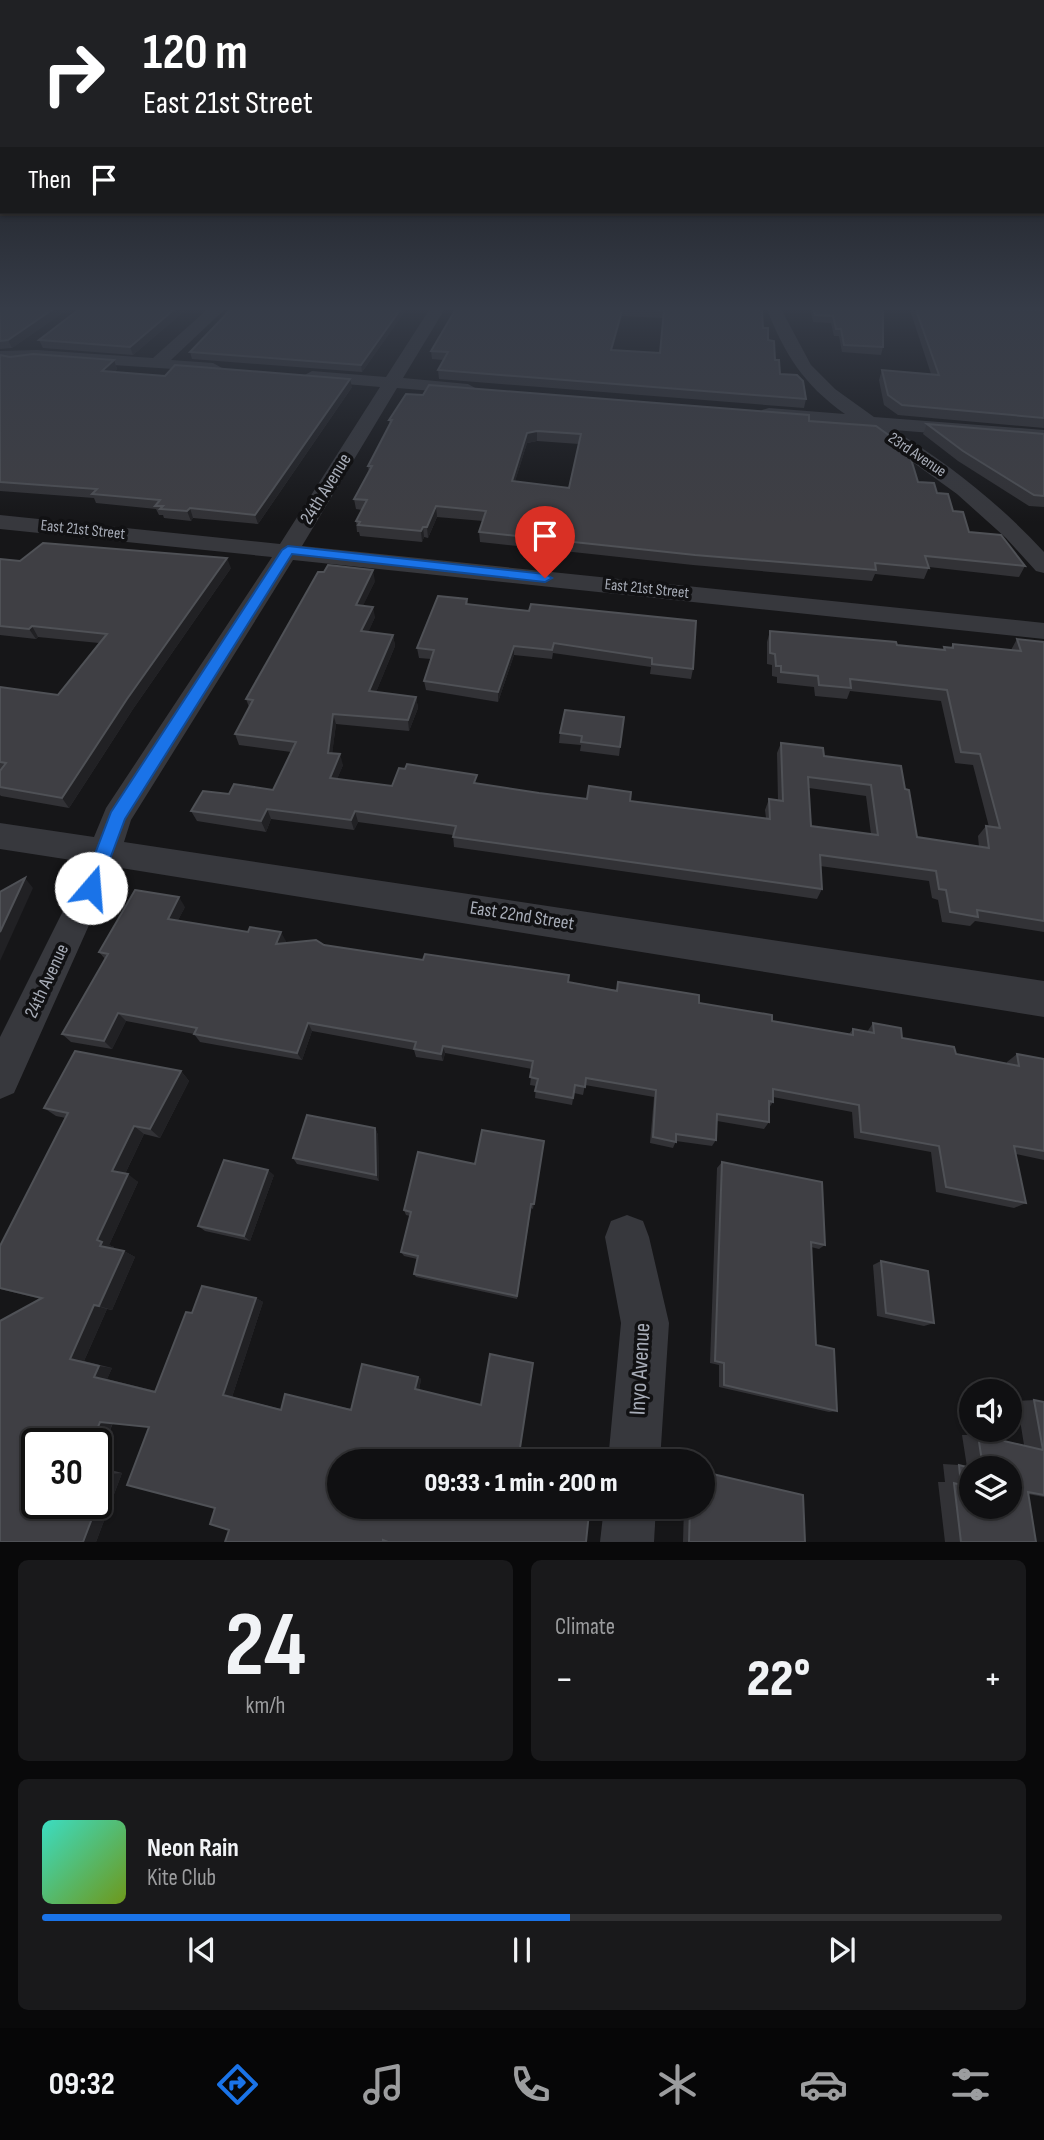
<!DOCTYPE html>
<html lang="en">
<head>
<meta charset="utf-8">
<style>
  body { margin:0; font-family:"Sofia Sans Condensed",sans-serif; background:#19191b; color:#f1f3f6; height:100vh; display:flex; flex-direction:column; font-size:26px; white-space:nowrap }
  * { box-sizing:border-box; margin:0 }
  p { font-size:23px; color:#9c9d9f }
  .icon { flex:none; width:38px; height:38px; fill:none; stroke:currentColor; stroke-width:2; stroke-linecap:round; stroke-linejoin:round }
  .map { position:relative; height:1542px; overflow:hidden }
  .side { display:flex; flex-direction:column; gap:18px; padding:18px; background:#09090a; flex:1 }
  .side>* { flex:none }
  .hud { position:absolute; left:0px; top:0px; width:1045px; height:214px; box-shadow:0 2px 5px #0004,0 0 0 2px #303032; background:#202124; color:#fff; overflow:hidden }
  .tools { position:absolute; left:959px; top:1379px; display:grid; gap:14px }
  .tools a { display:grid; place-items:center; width:63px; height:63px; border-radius:50%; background:#101012; box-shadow:0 2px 5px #0004,0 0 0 2px #303032; font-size:35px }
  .speed { position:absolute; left:21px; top:1428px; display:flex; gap:14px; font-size:35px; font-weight:700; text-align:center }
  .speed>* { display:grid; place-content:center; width:91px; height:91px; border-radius:50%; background:#101012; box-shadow:0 2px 5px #0004,0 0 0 2px #303032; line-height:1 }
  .speed .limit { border:4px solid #111; border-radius:10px; background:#fff; color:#111 }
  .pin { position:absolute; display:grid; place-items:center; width:60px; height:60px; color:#fff; margin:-72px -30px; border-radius:50% 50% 50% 0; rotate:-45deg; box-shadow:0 0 7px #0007 }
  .pin .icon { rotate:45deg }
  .me { position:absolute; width:77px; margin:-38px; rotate:18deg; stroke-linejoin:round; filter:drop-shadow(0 0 5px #0008) }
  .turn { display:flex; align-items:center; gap:24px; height:147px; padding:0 28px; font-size:32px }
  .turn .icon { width:91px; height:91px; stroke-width:2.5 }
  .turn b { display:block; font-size:49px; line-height:60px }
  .then { display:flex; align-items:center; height:66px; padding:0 28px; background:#0003; gap:14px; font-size:26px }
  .big { font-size:52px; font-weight:800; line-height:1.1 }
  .side .widget { flex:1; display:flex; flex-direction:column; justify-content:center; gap:10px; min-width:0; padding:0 24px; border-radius:10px; background:#19191b }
  .side .dial { align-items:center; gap:0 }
  .dial b { font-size:91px; line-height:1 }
  .song { display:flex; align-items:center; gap:21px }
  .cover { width:84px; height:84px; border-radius:10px; background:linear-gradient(135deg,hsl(170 70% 55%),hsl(80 70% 35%)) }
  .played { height:7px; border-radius:4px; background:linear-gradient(90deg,#1a73e8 55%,#303032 55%) }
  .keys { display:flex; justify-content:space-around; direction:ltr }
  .heat { display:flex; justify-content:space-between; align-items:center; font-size:38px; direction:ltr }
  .side .tiles { flex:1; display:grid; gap:18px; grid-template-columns:1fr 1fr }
  .widget:last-child { grid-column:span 2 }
  .trip { position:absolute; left:327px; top:1449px; width:388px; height:70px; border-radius:35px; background:#101012; box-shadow:0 2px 5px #0004,0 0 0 2px #303032; font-weight:800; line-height:70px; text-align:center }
  .menu { display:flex; height:112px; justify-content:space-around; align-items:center; background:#060607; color:#9c9d9f }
  .menu .icon { width:49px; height:49px }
  .menu .active { color:#1a73e8 }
  .menu b { font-size:32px; color:#f1f3f6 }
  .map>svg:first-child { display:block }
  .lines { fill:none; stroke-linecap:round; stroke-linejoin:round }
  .minor { fill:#37383d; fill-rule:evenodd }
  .wall { fill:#323236; fill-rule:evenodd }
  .shaded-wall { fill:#212124 }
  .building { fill:#3f3f44; stroke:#4f5156; stroke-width:2; fill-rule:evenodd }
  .route { fill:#1a73e8; stroke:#114b97; stroke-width:2 }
  .labels { text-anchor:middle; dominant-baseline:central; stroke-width:7; stroke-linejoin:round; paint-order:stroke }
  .far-street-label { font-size:16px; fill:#a8adb8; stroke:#111113 }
  .street-label { font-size:19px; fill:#a8adb8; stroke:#111113 }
  .near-street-label { font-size:23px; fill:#a8adb8; stroke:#111113 }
</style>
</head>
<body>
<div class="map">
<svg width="1044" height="1542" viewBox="0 0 1044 1542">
  <rect width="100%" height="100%" fill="#161618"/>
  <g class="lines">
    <g class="minor">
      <polygon points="210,307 227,307 171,360 213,363 222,368 219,372 37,360 0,361 0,351 37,350 153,358"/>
      <polygon points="431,307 446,307 403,378 468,384 477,389 468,394 397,388 302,546 1044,623 1044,639 293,560 131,820 124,842 1044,981 1044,1017 115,867 14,1093 0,1099 0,1037 75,887 84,862 0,849 0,823 94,837 106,808 272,557 0,529 0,515 280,544 380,387 312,381 303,376 312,371 386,377"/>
      <path d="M766 307H780L811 365 835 389 874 417 1044 430V442L894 430C949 464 1000 504 1044 552V573L1036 571 1006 538 957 494 864 427 762 418 760 414 762 410 769 408 845 414C803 384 785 355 766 307Z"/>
      <polygon points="627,1215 643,1221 649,1237 669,1323 660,1461 608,1461 621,1323 605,1237 611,1221"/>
      <polygon points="604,1507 656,1507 654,1542 600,1542"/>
    </g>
  </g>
  <g class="wall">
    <polygon points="0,307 71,307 12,348 0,349"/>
    <polygon points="82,307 189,307 133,355 43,348 39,340"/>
    <polygon points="233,307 408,307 362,372 192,359 190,352"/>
    <path d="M457 307H756L757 311 763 328 768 340 780 374 806 399 804 408 439 379 438 370 444 360 432 359 431 351ZM622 316 663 318 660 353 612 350Z"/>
    <polygon points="810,307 883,307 883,347 881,355 842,352 839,336 834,336 831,323 813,322"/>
    <polygon points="909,307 967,307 1044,311 1044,428 898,415 884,405 879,380 882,370 931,374"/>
    <polygon points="0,355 10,357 114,360 117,369 114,372 165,376 352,387 258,524 193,518 191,521 164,518 163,515 159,515 156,509 96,503 94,498 0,491"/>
    <path d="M389 420 809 421 937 493 969 532 1025 566 1019 577 929 567 924 579 875 574 872 581 693 565 480 542 479 532 483 521 437 517 428 538 424 537 422 542 360 536 359 532H357L356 521 362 510 356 509 354 499 369 472 368 466 390 425ZM537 441 579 444 569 488 515 481 527 443Z"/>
    <polygon points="927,424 1044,434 1044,507 1029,506 958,461 923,434"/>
    <polygon points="0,559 20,561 231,568 133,709 69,808 1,796 0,795 0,687 58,695 99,643 38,637 36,639 0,635"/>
    <path d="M375 581 363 605 375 617 368 632 393 635 395 646 376 692 416 697 418 708 409 731 336 724 332 753 343 765 337 779 392 786 477 784 539 793 587 799 630 801 766 818 765 810 769 799 778 800 777 753 781 743 824 756 905 789 917 837 979 847 978 836 986 826 989 827 973 765 955 763 941 701 850 691 847 699 815 696 814 687 777 683V677L772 676V665L767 664V642L770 631 943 650 944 647H951L953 644 1011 650 1017 639 1044 642V932L975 921 970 926 942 922 938 900 932 898 929 881 820 866 822 889 817 899 454 847 453 835 358 822 354 830 271 819 266 832 197 821 191 811 229 794 273 790 291 752 239 745 235 734 249 707 246 699ZM809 788 866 796 871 834 811 826Z"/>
    <polygon points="467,599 468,604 693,669 691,679 650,674 651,667 553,653 552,659 514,655 498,702 426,690 424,681 431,659 419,658 417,648"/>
    <polygon points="624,717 619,756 580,751 581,745 559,743 560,733"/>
    <polygon points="185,907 178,920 286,941 285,943 324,945 568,982 617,990 618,982 772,1021 849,1034 853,1029 867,1032 873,1023 902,1038 956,1054 1007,1064 1007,1062 1017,1054 1044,1059 1044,1160 1016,1154 1026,1203 1014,1208 936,1192 931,1152 854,1138 852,1112 773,1097 773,1102 769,1108 769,1122 764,1129 717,1121 716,1140 712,1146 676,1141 673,1148 650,1143 654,1097 585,1085 583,1095 574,1093 572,1105 535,1098 536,1086 530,1085 532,1069 445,1053 443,1061 416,1057 414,1050 312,1031 302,1060 200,1042 194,1034 126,1021 112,1049 71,1042 62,1034 105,959 99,952"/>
    <polygon points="75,1051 181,1071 189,1081 160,1138 144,1134 125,1174 138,1182 109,1245 114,1247 113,1249 124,1251 135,1257 112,1310 107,1309 84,1361 112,1368 107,1379 156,1391 186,1312 192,1313 202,1286 256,1298 263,1302 232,1397 281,1409 285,1394 351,1409 362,1364 418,1377 421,1379 419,1390 481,1405 490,1354 533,1363 518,1461 340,1461 340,1507 580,1507 580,1509 586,1510 589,1513 586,1542 225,1542 229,1530 210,1524 215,1508 127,1485 149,1427 113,1423 96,1465 96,1444 37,1444 37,1503 96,1503 96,1466 122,1473 96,1542 0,1542 0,1321 41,1299 0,1289 0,1246 66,1118 56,1116 44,1108"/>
    <polygon points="375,1128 378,1135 379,1181 297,1164 293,1158"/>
    <polygon points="543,1147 533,1209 531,1208 517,1299 416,1277 414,1274 417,1259 404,1256 401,1252 410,1216 406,1215 404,1210 475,1164"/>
    <polygon points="722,1162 825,1245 819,1249 811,1247 816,1345 837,1411 829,1412 719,1387 719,1365 710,1363 717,1168"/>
    <polygon points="274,1175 250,1241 205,1231 198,1226"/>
    <polygon points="881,1261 934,1323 924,1326 877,1316 873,1265"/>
    <path d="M1034 1400 1044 1402V1497L1028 1494 1036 1542H945L938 1482H945L943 1464 959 1465 967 1467 962 1435H978L1024 1445 1017 1401ZM971 1468H1010L971 1507Z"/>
    <polygon points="684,1507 704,1507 805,1542 683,1542"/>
  </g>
  <g class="shaded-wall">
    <polygon points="56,307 71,307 12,348 8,340"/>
    <polygon points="177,307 189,307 133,355 130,347"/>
    <polygon points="402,307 408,307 362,372 361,365"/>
    <polygon points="623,307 622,316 610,358 611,350"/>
    <polygon points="114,360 117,369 105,379 102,371"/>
    <polygon points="350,379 352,387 258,524 255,515"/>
    <polygon points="537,431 537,441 527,443 512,491 512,481 527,433"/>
    <polygon points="436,506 437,517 428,538 427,527"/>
    <polygon points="190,508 193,518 191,521 187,511"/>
    <polygon points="423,527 424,537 422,542 421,531"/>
    <polygon points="227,558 231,568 133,709 69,808 62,798 127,699"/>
    <polygon points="373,570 375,581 358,616 356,605"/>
    <polygon points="373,607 375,617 364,642 361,631"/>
    <polygon points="32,626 38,637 36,639 29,629"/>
    <polygon points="393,635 395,646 372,702 369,691"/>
    <polygon points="514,646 514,655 498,702 498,692"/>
    <polygon points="416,697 418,708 409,731 408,720"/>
    <polygon points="333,714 336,724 331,763 328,753"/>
    <polygon points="340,754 343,765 333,789 330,778"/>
    <polygon points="267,809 271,819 266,832 261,821"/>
    <polygon points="355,811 358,822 354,830 351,820"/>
    <polygon points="25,878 33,888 0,961 0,932"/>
    <polygon points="179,897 185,907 174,928 168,919"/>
    <polygon points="281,932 286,941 281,953 276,944"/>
    <polygon points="118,1013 126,1021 112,1049 104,1041"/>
    <polygon points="308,1023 312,1031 302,1060 297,1053"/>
    <polygon points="443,1046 445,1053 443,1061 441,1054"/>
    <polygon points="181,1071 189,1081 160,1138 150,1129"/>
    <polygon points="134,1126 144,1134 123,1178 112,1171"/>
    <polygon points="375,1128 378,1135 379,1181 376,1175"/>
    <polygon points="268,1170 274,1175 250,1241 244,1236"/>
    <polygon points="128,1174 138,1182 109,1245 114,1247 112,1251 100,1246 97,1240"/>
    <polygon points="124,1251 135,1257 112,1310 99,1306"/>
    <polygon points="256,1298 263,1302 232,1397 223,1395"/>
    <polygon points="94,1305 107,1309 84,1361 70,1359"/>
    <polygon points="99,1366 112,1368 107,1379 94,1377"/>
    <polygon points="418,1377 421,1379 419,1391 415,1389"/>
    <polygon points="100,1422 113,1422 96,1465 96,1444 91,1444"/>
    <polygon points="122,1473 96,1542 83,1542 109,1474"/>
  </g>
  <g class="building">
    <polygon points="0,307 56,307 8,340 0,341"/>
    <polygon points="82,307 177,307 130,347 39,340"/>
    <polygon points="233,307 402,307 361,365 190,352"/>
    <path d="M457 307H756L757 311H762L763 328H768V340L774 341 775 360H779L780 374 797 375 803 381 806 399 438 370 448 352 431 351ZM623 307 664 310 660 353 611 350Z"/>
    <polygon points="813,307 883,307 883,347 844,345 841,329 836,329 833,316 815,315"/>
    <polygon points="915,307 967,307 1044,311 1044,418 902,405 888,395 882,370 939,375"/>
    <polygon points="33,354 114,360 102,371 165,376 175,365 350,379 255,515 190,508 187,511 160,509 163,506 155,506 160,500 92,494 97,489 0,482 0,355 10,357"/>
    <path d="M429 385 809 415V421L876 426 908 449 918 482 934 483 937 493 948 494 953 511 963 512 969 532 1001 535 1025 566 925 556 929 568 875 563 876 570 695 555 479 532 486 511 436 506 427 527H423L421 531 358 525 360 522 356 521 367 500 354 499 372 466H368L392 420H389L406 394 423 395ZM537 431 581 434 569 488 512 481 527 433Z"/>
    <polygon points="927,424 1044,434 1044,496 1034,495 963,451"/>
    <polygon points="43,543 227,558 127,699 62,798 0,787 0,771 6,763 0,762 0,687 58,695 107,634 32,626 29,629 0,626 0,559 20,561"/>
    <path d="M328 565 373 570 356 605 373 607 361 631 393 635 369 691 416 697 408 720 333 714 328 753 340 754 330 778 392 786 399 768 405 769 407 764 477 775 474 783 539 793 587 799 589 786 631 792 630 801 770 819 769 799 783 801 781 743 823 748 824 756 901 766 905 789 909 790 917 837 989 848 986 826 1000 828 980 754 961 752 947 690 850 679 851 688 819 685 818 676 781 672V666H776L775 654 770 653V631L896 642 897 645 945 650 944 647 953 648V644L1021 651 1017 639 1044 642V921L977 910 978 917 950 912 946 890 939 889 936 871 820 855 822 889 453 837 456 826 355 811 351 820 267 809 261 821 191 811 203 791 229 794 234 784 273 790 296 742 235 734 253 700 246 699 318 572H324ZM808 777 871 785 878 835 811 826Z"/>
    <polygon points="438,596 467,599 466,604 529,611 531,604 696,621 693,669 652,664 652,658 554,643 552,650 514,646 498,692 424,681 434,650 417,648"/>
    <polygon points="565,710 624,717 620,747 581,742 582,736 560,733"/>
    <polygon points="25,878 0,932 0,892"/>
    <polygon points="135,890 179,897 168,919 248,932 250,927 281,932 276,944 316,940 324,945 423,960 425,954 569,975 568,982 617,991 618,982 699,995 699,1003 772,1015 772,1021 853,1035 853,1029 874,1033 873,1023 901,1028 902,1038 954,1047 956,1054 1019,1066 1017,1054 1044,1059 1044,1151 1014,1146 1026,1203 946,1187 939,1146 861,1132 859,1105 773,1089 773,1102 769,1101 769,1122 717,1114 716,1140 676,1134 676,1142 653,1137 656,1090 586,1078 585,1087 575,1085 573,1098 535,1091 538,1079 530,1077 533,1061 443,1046 441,1054 414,1049 416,1042 308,1023 297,1053 194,1034 197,1028 118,1013 104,1041 62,1034 108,954 99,952"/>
    <polygon points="75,1051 181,1071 150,1129 134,1126 112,1171 128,1174 97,1240 102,1242 100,1246 124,1251 99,1306 94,1305 70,1359 99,1366 94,1377 155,1392 186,1312 192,1313 202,1286 256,1298 223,1395 281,1410 285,1394 351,1410 362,1364 418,1377 415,1389 481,1405 490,1354 533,1363 518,1461 340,1461 340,1507 580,1507 580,1511 589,1513 586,1542 388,1542 383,1540 383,1542 225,1542 229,1530 210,1524 215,1508 127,1485 149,1427 100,1422 91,1444 37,1444 37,1503 96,1503 96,1471 109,1474 83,1542 0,1542 0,1321 42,1298 0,1288 0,1246 68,1113 44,1108"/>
    <polygon points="307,1115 375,1128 376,1175 293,1158"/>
    <polygon points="482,1130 544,1141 534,1204 531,1204 517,1296 414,1274 418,1256 401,1252 411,1212 404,1210 418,1152 475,1164"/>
    <polygon points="224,1160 268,1170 244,1236 198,1226"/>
    <polygon points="722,1162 822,1182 825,1245 811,1242 816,1345 834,1349 837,1411 724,1385 724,1363 715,1361"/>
    <polygon points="881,1261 928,1271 934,1323 886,1313"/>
    <polygon points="1034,1400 1044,1402 1044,1495 1028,1492 1036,1542 961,1542 954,1483 961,1485 959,1465 971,1468 971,1507 1010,1507 1010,1468 983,1468 978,1435 1043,1450"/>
    <polygon points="704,1472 803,1495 805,1542 689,1542 690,1507 704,1507"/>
  </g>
  <linearGradient id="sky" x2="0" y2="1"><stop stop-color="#0c0c0d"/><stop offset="0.59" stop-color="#363c48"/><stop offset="1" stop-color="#363c48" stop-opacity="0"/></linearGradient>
  <rect width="1044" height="523" fill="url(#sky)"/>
  <polygon class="route" points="288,546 545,574 552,578 545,582 292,554 125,819 97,894 91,896 85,894 82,888 111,812 282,550"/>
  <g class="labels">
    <g class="far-street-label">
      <text transform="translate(917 455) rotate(34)">23rd Avenue</text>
      <text transform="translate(83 530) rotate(6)">East 21st Street</text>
      <text transform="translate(647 589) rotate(6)">East 21st Street</text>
    </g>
    <g class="street-label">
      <text transform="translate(326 489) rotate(-58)">24th Avenue</text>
      <text transform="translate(522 916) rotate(9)">East 22nd Street</text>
      <text transform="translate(47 981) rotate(-65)">24th Avenue</text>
    </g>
    <g class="near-street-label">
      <text transform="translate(640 1369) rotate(-87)">Inyo Avenue</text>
    </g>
  </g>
</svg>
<div class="tools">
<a><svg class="icon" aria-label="sound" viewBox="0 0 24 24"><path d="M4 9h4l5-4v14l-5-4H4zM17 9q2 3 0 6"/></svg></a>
<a><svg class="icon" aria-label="layers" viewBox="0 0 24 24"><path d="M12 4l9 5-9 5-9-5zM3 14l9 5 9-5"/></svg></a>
</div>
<div class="speed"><div class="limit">30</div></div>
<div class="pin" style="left:545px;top:578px;background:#d93025"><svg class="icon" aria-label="arrive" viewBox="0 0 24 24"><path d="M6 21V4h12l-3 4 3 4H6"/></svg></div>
<svg class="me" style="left:91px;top:888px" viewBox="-20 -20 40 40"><circle r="19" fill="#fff"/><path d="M0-13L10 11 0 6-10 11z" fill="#1a73e8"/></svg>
<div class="trip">09:33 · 1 min · 200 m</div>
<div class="hud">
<div class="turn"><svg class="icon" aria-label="right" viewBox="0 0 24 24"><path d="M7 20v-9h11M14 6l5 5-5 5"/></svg><div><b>120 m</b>East 21st Street</div></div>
<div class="then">Then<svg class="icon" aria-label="arrive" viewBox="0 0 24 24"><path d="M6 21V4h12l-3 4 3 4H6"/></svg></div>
</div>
</div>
<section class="side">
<div class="tiles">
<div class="widget dial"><b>24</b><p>km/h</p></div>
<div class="widget"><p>Climate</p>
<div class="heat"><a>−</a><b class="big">22°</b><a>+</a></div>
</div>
<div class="widget">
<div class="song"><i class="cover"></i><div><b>Neon Rain</b><p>Kite Club</p></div></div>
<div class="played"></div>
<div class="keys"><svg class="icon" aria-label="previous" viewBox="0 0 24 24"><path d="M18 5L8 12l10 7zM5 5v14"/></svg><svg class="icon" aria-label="pause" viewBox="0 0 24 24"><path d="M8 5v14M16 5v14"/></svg><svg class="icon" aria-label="next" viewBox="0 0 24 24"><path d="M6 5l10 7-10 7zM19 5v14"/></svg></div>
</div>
</div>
</section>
<nav class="menu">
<b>09:32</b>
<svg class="icon active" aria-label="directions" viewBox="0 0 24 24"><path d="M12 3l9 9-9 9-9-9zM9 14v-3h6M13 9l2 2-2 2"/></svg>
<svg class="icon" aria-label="music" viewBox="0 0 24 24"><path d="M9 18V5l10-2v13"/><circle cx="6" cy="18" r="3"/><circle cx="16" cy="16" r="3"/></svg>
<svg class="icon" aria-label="phone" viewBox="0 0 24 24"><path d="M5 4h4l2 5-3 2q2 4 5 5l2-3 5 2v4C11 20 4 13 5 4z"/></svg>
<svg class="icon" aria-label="climate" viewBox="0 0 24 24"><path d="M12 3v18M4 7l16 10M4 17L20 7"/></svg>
<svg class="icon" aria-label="car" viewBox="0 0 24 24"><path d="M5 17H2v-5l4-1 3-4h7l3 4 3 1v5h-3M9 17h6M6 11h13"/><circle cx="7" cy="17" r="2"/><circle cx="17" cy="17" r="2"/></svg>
<svg class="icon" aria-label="filters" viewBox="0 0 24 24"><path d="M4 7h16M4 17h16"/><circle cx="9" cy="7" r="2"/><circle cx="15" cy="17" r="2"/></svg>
</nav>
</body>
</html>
